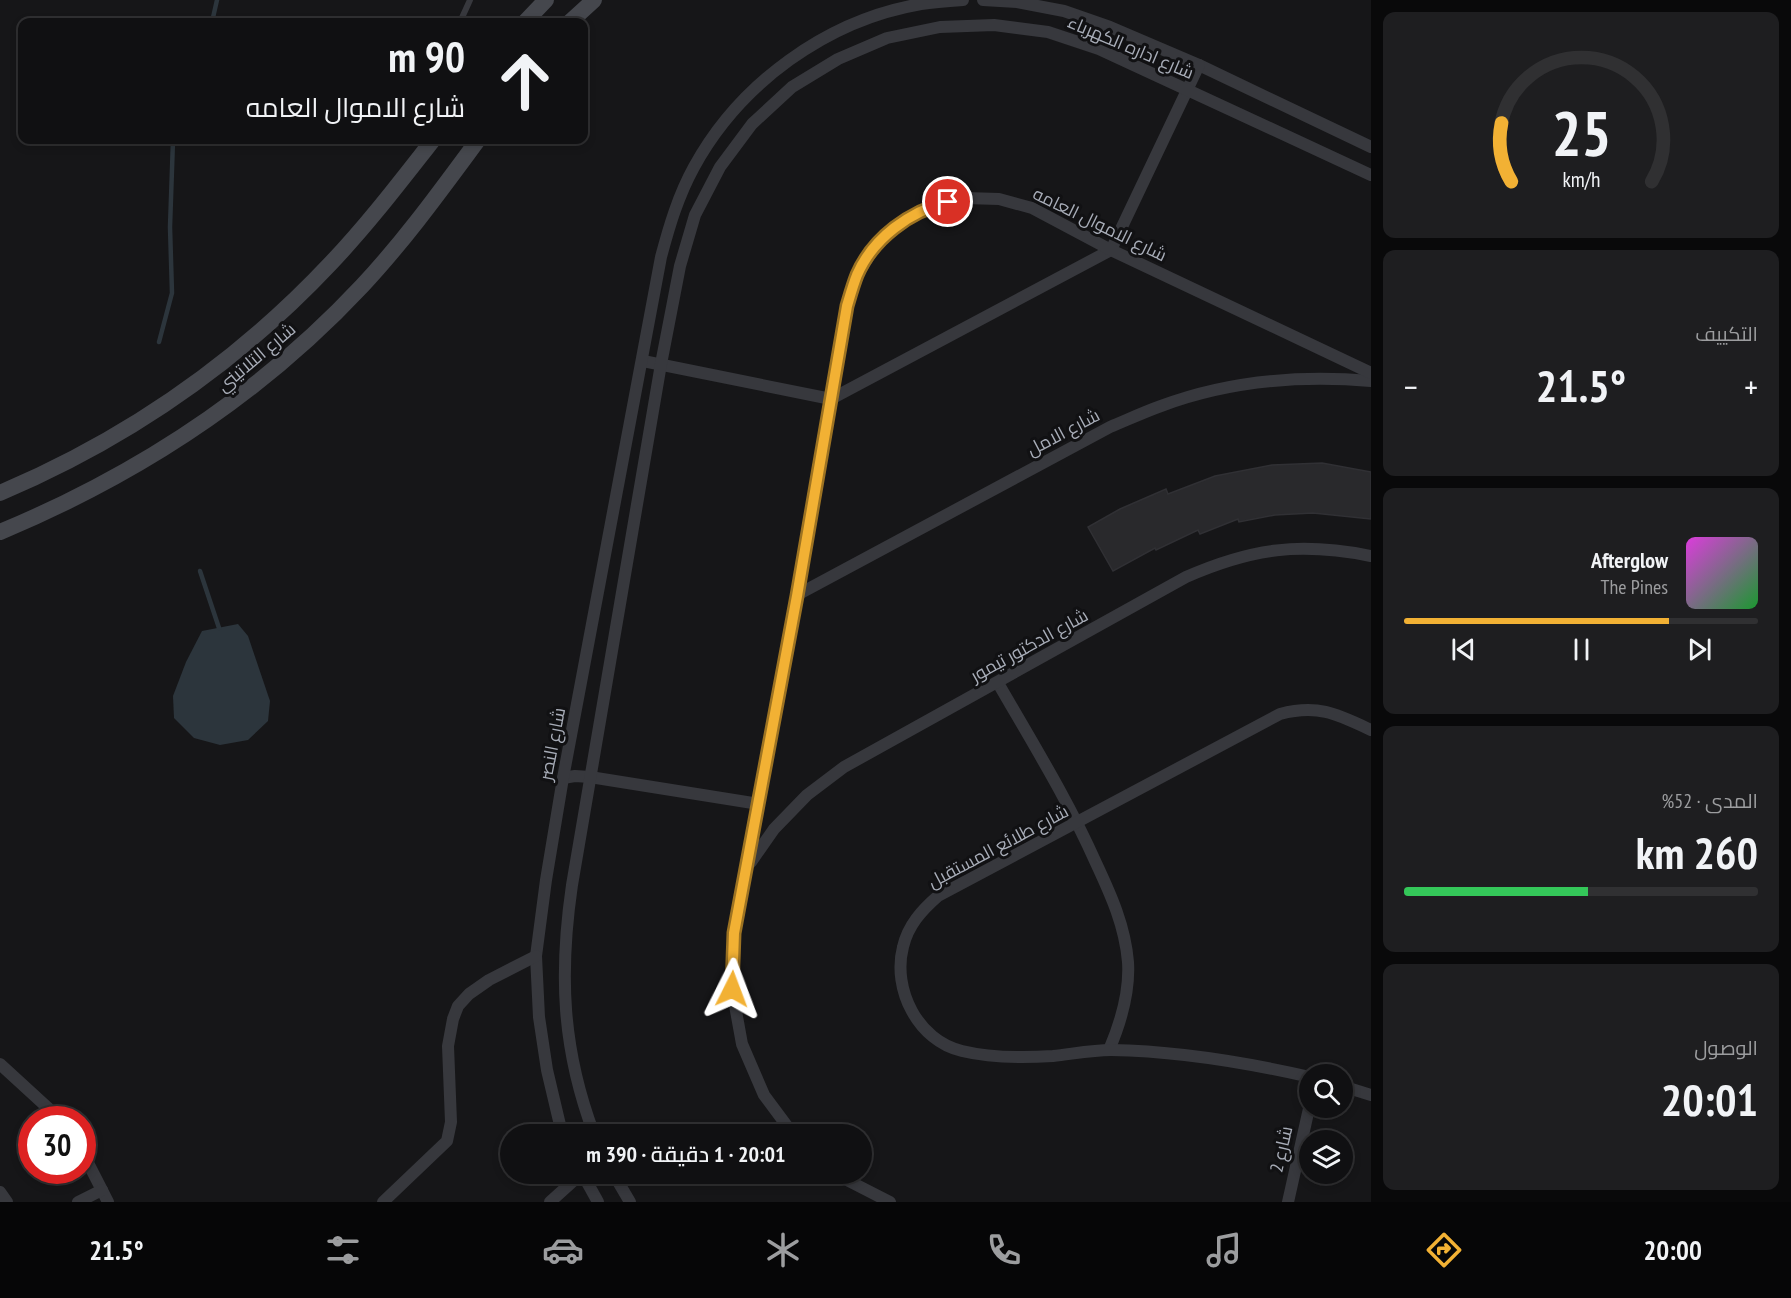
<!DOCTYPE html>
<html lang="ar">
<head>
<meta charset="utf-8">
<style>
  body { margin:0; font-family:"PT Sans Narrow",Cairo,sans-serif; background:#1e1e20; color:#f1f3f6; direction:rtl; height:100vh; display:flex; flex-direction:column; font-size:22px; white-space:nowrap }
  * { box-sizing:border-box; margin:0 }
  p { font-size:20px; color:#9c9d9f }
  .icon { flex:none; width:33px; height:33px; fill:none; stroke:currentColor; stroke-width:2; stroke-linecap:round; stroke-linejoin:round }
  .map { position:relative; flex:1; overflow:hidden; direction:ltr }
  .panel { display:flex; flex-direction:column; gap:12px; padding:12px; background:#09090a; width:420px }
  .panel>* { flex:none }
  .guide { position:absolute; left:18px; top:18px; width:570px; height:126px; border-radius:12px; box-shadow:0 3px 9px #0003,0 0 0 2px #303032; direction:rtl; background:#101012; color:#f1f3f6; overflow:hidden }
  .fabs { position:absolute; left:1299px; top:1064px; display:grid; gap:12px }
  .fabs a { display:grid; place-items:center; width:54px; height:54px; border-radius:50%; background:#101012; box-shadow:0 3px 9px #0003,0 0 0 2px #303032; font-size:30px }
  .speed { position:absolute; left:18px; top:1106px; display:flex; gap:12px; font-size:30px; font-weight:700; text-align:center }
  .speed>* { display:grid; place-content:center; width:78px; height:78px; border-radius:50%; background:#101012; box-shadow:0 3px 9px #0003,0 0 0 2px #303032; line-height:1 }
  .speed .limit { border:9px solid #d22; background:#fff; color:#111 }
  .pin { position:absolute; display:grid; place-items:center; width:51px; height:51px; color:#fff; margin:-26px; border:3px solid #fff; border-radius:50%; box-shadow:0 2px 6px #0007 }
  .me { position:absolute; width:66px; margin:-33px; rotate:3deg; stroke-linejoin:round; filter:drop-shadow(0 0 4px #0008) }
  .turn { display:flex; align-items:center; gap:21px; height:126px; padding:0 24px; font-size:27px }
  .turn .icon { width:78px; height:78px; stroke-width:2.5 }
  .turn b { display:block; font-size:42px; line-height:51px }
  .big { font-size:45px; font-weight:600; line-height:1.1 }
  .panel .widget { flex:1; display:flex; flex-direction:column; justify-content:center; gap:9px; min-width:0; padding:0 21px; border-radius:12px; background:#1e1e20 }
  .panel .dial { align-items:center; gap:0 }
  .dial svg { height:156px; overflow:visible; fill:none; stroke:#303032; stroke-width:7; stroke-linecap:round; text-anchor:middle }
  .dial text { fill:#f1f3f6; stroke:none }
  .song { display:flex; align-items:center; gap:18px }
  .cover { width:72px; height:72px; border-radius:9px; background:linear-gradient(135deg,hsl(300 70% 55%),hsl(130 70% 35%)) }
  .played { height:6px; border-radius:3px; background:linear-gradient(90deg,#f2b134 75%,#303032 75%) }
  .keys { display:flex; justify-content:space-around; direction:ltr }
  .heat { display:flex; justify-content:space-between; align-items:center; font-size:33px; direction:ltr }
  .charge { height:9px; border-radius:4px; background:linear-gradient(90deg,#34c759 52%,#303032 0) }
  .trip { position:absolute; left:500px; top:1124px; width:372px; height:60px; border-radius:30px; background:#101012; box-shadow:0 3px 9px #0003,0 0 0 2px #303032; font-weight:600; line-height:60px; text-align:center; direction:rtl }
  .tabs { display:flex; height:96px; justify-content:space-around; align-items:center; background:#060607; color:#9c9d9f }
  .tabs .icon { width:42px; height:42px }
  .tabs .on { color:#f2b134 }
  .tabs b { font-size:27px; color:#f1f3f6 }
  main { display:flex; flex:1; min-height:0 }
  .map>svg:first-child { display:block }
  .water { fill:#2c353c }
  .lines { fill:none; stroke-linecap:round; stroke-linejoin:round }
  .stream { stroke:#2c353c; stroke-width:4.5 }
  .building { fill:#29292c; stroke:#303034; stroke-width:1.5 }
  .service { stroke:#37383d; stroke-width:6 }
  .minor { stroke:#37383d; stroke-width:12 }
  .secondary { stroke:#45474d; stroke-width:16 }
  .route-casing { stroke:#9d7322; stroke-width:15 }
  .route { stroke:#f2b134; stroke-width:10 }
  .labels { text-anchor:middle; dominant-baseline:central; stroke-width:6; stroke-linejoin:round; paint-order:stroke }
  .street-label { font-size:18px; fill:#a8adb8; stroke:#111113 }
</style>
</head>
<body>
<main>
<section class="panel">
<div class="widget dial"><svg viewBox="0 0 100 80">
<path d="M14 69A42 42 0 1 1 86 69"/>
<path d="M14 69A42 42 0 0 1 9 39" stroke="#f2b134"/>
<text x="50" y="56" font-size="32" font-weight="700">25</text>
<text x="50" y="72" font-size="11">km/h</text>
</svg></div>
<div class="widget"><p>التكييف</p>
<div class="heat"><a>−</a><b class="big">21.5°</b><a>+</a></div>
</div>
<div class="widget">
<div class="song"><i class="cover"></i><div><b>Afterglow</b><p>The Pines</p></div></div>
<div class="played"></div>
<div class="keys"><svg class="icon" aria-label="previous" viewBox="0 0 24 24"><path d="M18 5L8 12l10 7zM5 5v14"/></svg><svg class="icon" aria-label="pause" viewBox="0 0 24 24"><path d="M8 5v14M16 5v14"/></svg><svg class="icon" aria-label="next" viewBox="0 0 24 24"><path d="M6 5l10 7-10 7zM19 5v14"/></svg></div>
</div>
<div class="widget"><p>المدى · 52%</p><b class="big">260 km</b><div class="charge"></div></div>
<div class="widget"><p>الوصول</p><b class="big">20:01</b></div>
</section>
<div class="map">
<svg width="1371" height="1202" viewBox="0 0 1371 1202">
  <rect width="100%" height="100%" fill="#161618"/>
  <polygon class="water" points="238,624 248,636 270,701 268,721 248,740 220,745 194,738 174,718 173,696 186,662 202,631"/>
  <g class="lines">
    <g class="stream">
      <polyline points="212,22 217,0"/>
      <polyline points="159,342 172,293 170,227 173,140"/>
      <polyline points="200,571 219,628"/>
    </g>
  </g>
  <polygon class="building" points="1322,463 1371,472 1371,519 1313,513 1275,515 1239,522 1238,519 1200,534 1198,530 1156,550 1155,548 1113,571 1088,527 1120,509 1166,489 1168,494 1215,476 1272,465"/>
  <g class="lines">
    <polyline class="service" points="460,22 470,0"/>
    <g class="minor">
      <polyline points="983,0 1017,2 1064,11 1110,27 1199,65 1371,147"/>
      <polyline points="643,361 831,399 1111,250 1199,65"/>
      <path d="M797 595 1110 427C1127 420 1144 412 1161 406 1228 381 1301 375 1371 381"/>
      <path d="M998 683C1032 742 1068 800 1096 863 1111 895 1125 926 1128 962 1130 993 1121 1022 1109 1050"/>
      <polyline points="563,778 575,776 590,777 759,804"/>
      <path d="M751 862 774 829 807 795 844 767 1186 577C1252 548 1300 542 1371 556"/>
      <polyline points="0,1064 60,1119"/>
      <path d="M1310 1077C1244 1062 1179 1051 1111 1050 1092 1050 1072 1054 1053 1056 1023 1058 991 1058 962 1051 918 1041 892 989 903 947 908 925 922 910 938 896L1280 714C1318 704 1337 714 1371 730"/>
      <polyline points="1342,1086 1371,1095"/>
      <path d="M565 1134 560 1125 547 1070 539 1017 536 956 546 880 563 778 661 257C669 227 678 196 694 167 740 83 827 20 921 4 935 2 949 1 963 0"/>
      <path d="M594 1134C562 1049 559 974 572 885L661 364 680 266 695 215 720 167 752 124 792 87 838 59 887 38 940 27 994 25 1048 32 1099 49 1371 175"/>
      <polyline points="793,1134 764,1095 742,1044 732,989 734,933 797,595 847,306 858,274 876,245 901,222 932,206 965,198 999,199 1032,208 1111,250 1371,373"/>
      <polyline points="82,1151 108,1202"/>
      <polyline points="582,1173 598,1202"/>
      <polyline points="613,1173 630,1202"/>
      <polyline points="837,1173 843,1178 890,1202"/>
      <polyline points="0,1192 7,1202"/>
      <polyline points="78,1202 102,1190"/>
      <polyline points="383,1202 447,1141 451,1122 448,1046 453,1019 458,1006 469,994 489,980 536,956"/>
      <polyline points="550,1202 582,1173"/>
      <polyline points="1288,1202 1310,1104"/>
    </g>
    <g class="secondary">
      <polyline points="525,22 546,0"/>
      <polyline points="570,22 594,0"/>
      <path d="M0 493C125 440 238 362 331 263 368 224 400 182 433 140"/>
      <path d="M0 532C137 475 261 394 362 286 405 240 441 190 478 140"/>
    </g>
  </g>
  <g class="lines">
    <defs>
      <path id="route" d="M732 989 734 933 797 596 847 306C850 296 853 285 857 275 873 238 910 211 948 202"/>
    </defs>
    <use href="#route" class="route-casing"/>
    <use href="#route" class="route"/>
  </g>
  <g class="labels">
    <g class="street-label">
      <text transform="translate(1131 47) rotate(23)">شارع اداره الكهرباء</text>
      <text transform="translate(1100 224) rotate(26)">شارع الاموال العامه</text>
      <text transform="translate(256 357) rotate(-40)">شارع التلاتيني</text>
      <text transform="translate(1063 432) rotate(-28)">شارع الامل</text>
      <text transform="translate(1029 645) rotate(-29)">شارع الدكتور تيمور</text>
      <text transform="translate(552 744) rotate(-79)">شارع النصر</text>
      <text transform="translate(998 846) rotate(-28)">شارع طلائع المستقبل</text>
      <text transform="translate(1281 1149) rotate(-77)">شارع 2</text>
    </g>
  </g>
</svg>
<div class="fabs">
<a><svg class="icon" aria-label="search" viewBox="0 0 24 24"><circle cx="10" cy="10" r="6"/><path d="M15 15l6 6"/></svg></a>
<a><svg class="icon" aria-label="layers" viewBox="0 0 24 24"><path d="M12 4l9 5-9 5-9-5zM3 14l9 5 9-5"/></svg></a>
</div>
<div class="speed"><div class="limit">30</div></div>
<div class="pin" style="left:948px;top:202px;background:#d93025"><svg class="icon" aria-label="arrive" viewBox="0 0 24 24"><path d="M6 21V4h12l-3 4 3 4H6"/></svg></div>
<svg class="me" style="left:732px;top:989px" viewBox="-20 -20 40 40"><path d="M0-17L14 15 0 8-14 15z" fill="#f2b134" stroke="#fff" stroke-width="4"/></svg>
<div class="trip">20:01 · 1 دقيقة · 390 m</div>
<div class="guide">
<div class="turn"><svg class="icon" aria-label="ahead" viewBox="0 0 24 24"><path d="M12 20V5M6 11l6-6 6 6"/></svg><div><b>90 m</b>شارع الاموال العامه</div></div>
</div>
</div>
</main>
<nav class="tabs">
<b>20:00</b>
<svg class="icon on" aria-label="directions" viewBox="0 0 24 24"><path d="M12 3l9 9-9 9-9-9zM9 14v-3h6M13 9l2 2-2 2"/></svg>
<svg class="icon" aria-label="music" viewBox="0 0 24 24"><path d="M9 18V5l10-2v13"/><circle cx="6" cy="18" r="3"/><circle cx="16" cy="16" r="3"/></svg>
<svg class="icon" aria-label="phone" viewBox="0 0 24 24"><path d="M5 4h4l2 5-3 2q2 4 5 5l2-3 5 2v4C11 20 4 13 5 4z"/></svg>
<svg class="icon" aria-label="climate" viewBox="0 0 24 24"><path d="M12 3v18M4 7l16 10M4 17L20 7"/></svg>
<svg class="icon" aria-label="car" viewBox="0 0 24 24"><path d="M5 17H2v-5l4-1 3-4h7l3 4 3 1v5h-3M9 17h6M6 11h13"/><circle cx="7" cy="17" r="2"/><circle cx="17" cy="17" r="2"/></svg>
<svg class="icon" aria-label="filters" viewBox="0 0 24 24"><path d="M4 7h16M4 17h16"/><circle cx="9" cy="7" r="2"/><circle cx="15" cy="17" r="2"/></svg>
<b>21.5°</b>
</nav>
</body>
</html>
